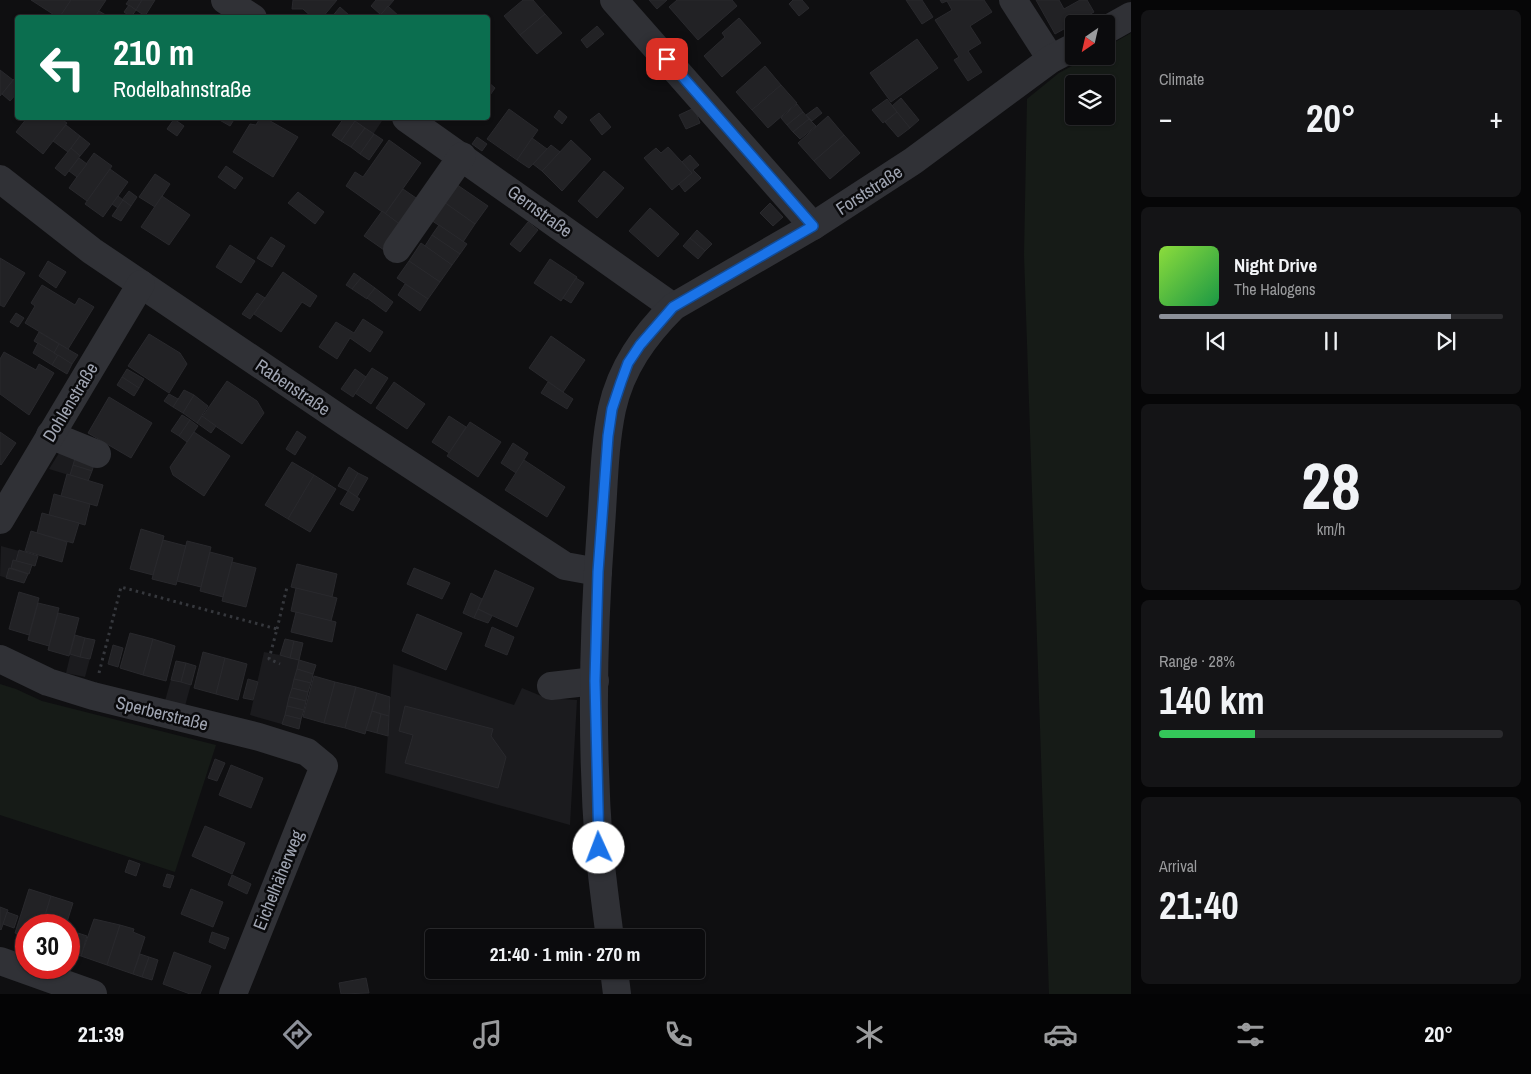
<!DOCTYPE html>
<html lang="en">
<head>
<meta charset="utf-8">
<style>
  body { margin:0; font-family:"Archivo Narrow",sans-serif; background:#141416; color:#f1f3f6; height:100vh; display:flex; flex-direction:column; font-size:19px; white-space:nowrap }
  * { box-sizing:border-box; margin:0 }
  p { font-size:16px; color:#9a9b9d }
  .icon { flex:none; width:28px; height:28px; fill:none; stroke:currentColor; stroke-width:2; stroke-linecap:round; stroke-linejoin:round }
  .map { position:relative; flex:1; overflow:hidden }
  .details { display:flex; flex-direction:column; gap:10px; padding:10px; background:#060607; width:400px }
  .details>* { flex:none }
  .guide { position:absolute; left:15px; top:15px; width:475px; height:105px; border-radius:5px; box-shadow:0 1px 4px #0004,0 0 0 1px #2b2b2e; background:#0b6e4f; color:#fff; overflow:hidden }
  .needle { width:32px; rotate:214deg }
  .fabs { position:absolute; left:1065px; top:15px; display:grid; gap:10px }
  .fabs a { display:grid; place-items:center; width:50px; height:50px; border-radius:5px; background:#0b0b0d; box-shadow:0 1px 4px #0004,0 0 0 1px #2b2b2e; font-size:25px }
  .speed { position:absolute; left:15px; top:914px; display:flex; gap:10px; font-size:25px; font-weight:700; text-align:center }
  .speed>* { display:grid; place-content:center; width:65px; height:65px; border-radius:50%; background:#0b0b0d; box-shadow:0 1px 4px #0004,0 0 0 1px #2b2b2e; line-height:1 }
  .speed .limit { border:8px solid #d22; background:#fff; color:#111 }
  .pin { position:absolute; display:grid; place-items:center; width:42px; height:42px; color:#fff; margin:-21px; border-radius:10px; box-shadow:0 2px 8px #0006 }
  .me { position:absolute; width:55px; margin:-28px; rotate:358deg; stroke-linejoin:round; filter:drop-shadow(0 0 4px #0008) }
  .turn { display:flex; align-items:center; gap:18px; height:105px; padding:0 15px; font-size:22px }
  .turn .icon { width:65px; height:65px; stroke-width:2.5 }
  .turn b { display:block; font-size:35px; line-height:42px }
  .big { font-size:38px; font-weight:800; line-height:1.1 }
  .details .widget { flex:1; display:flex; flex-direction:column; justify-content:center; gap:8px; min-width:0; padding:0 18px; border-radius:8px; background:#141416 }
  .details .dial { align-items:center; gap:0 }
  .dial b { font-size:65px; line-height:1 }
  .song { display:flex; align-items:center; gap:15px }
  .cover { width:60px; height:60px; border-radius:8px; background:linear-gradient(135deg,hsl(90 70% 55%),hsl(140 70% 35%)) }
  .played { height:5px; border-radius:2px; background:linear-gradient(90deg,#8c9099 85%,#2b2b2e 85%) }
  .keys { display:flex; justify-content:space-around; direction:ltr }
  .heat { display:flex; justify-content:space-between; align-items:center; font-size:28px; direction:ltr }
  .charge { height:8px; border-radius:4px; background:linear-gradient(90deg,#34c759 28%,#2b2b2e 0) }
  .trip { position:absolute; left:425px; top:929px; width:280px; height:50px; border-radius:5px; background:#0b0b0d; box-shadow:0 1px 4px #0004,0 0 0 1px #2b2b2e; font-weight:800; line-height:50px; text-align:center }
  .dock { display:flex; height:80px; justify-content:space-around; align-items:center; background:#040405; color:#9a9b9d }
  .dock .icon { width:35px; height:35px }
  .dock .active { color:#8c9099 }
  .dock b { font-size:22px; color:#f1f3f6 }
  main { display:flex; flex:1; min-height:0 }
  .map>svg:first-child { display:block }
  .built { fill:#1b1b1e }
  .green { fill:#161b17; fill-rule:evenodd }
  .building { fill:#222225; stroke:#29292d }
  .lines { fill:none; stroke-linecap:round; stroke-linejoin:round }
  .path { stroke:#36383d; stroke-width:3; stroke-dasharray:2.5 4; stroke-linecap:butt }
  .minor { stroke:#303136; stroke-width:28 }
  .route-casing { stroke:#114b97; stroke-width:12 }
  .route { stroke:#1a73e8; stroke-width:9 }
  .labels { text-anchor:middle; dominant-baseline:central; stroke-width:5; stroke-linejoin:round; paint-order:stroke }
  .street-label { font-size:18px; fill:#a0a5b2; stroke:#0a0a0c }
</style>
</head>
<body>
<main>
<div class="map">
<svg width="1131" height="994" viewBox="0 0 1131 994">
  <rect width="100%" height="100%" fill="#0f0f11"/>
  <g class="built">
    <polygon points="344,118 377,118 382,121 360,154 332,135"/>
    <polygon points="61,450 95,461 88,481 49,469"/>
    <polygon points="1,546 38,556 35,566 32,565 24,583 0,576"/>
    <polygon points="75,635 95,640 85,677 66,673"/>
    <polygon points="285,639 303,643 299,660 316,665 299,729 250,715 264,652 280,655"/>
    <polygon points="176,661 196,666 185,706 165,701"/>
    <polygon points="393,664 514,705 522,688 546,698 577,700 570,825 385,773"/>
  </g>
  <g class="green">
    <path d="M1131 33V994H1049L1024 255 1027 99 1059 73 1090 56H1106V47ZM1074 84H1106V116H1074Z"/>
    <polygon points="0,684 16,689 42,701 216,745 175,872 0,815"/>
  </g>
  <g class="building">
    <polygon points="31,0 71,0 59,18"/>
    <polygon points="71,0 106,0 94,18 59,18"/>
    <polygon points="129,0 142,0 136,10 126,4"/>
    <polygon points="142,0 155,0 145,16 136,10"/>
    <polygon points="293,0 337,0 322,18 313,18 303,9 292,9"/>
    <polygon points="376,0 394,0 381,15 371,6"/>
    <polygon points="523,0 533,0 545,14 520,35 504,16"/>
    <polygon points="649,0 667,0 657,9"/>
    <polygon points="677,0 732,0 737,6 698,40 669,7"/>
    <polygon points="793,0 802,0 809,8 799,16 789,4"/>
    <polygon points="906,0 922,0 933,17 922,24"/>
    <polygon points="940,0 984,0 992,12 970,26 981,43 968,51 982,72 968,81 954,60 959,57 935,20 952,10 947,1 942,3"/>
    <polygon points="1036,0 1059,0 1064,9 1080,0 1087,0 1094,12 1055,34"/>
    <polygon points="129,5 136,10 131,17 124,12"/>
    <polygon points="388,6 401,18 378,18"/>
    <polygon points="340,7 350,16 331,18"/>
    <polygon points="99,11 109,17 109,18 94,18"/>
    <polygon points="545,14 562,33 537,54 520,35"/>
    <polygon points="739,18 761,43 722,77 704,56 725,37 722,33"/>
    <polygon points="597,26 604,34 587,48 581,40"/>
    <polygon points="917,39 938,68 891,102 870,73"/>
    <polygon points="765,66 781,85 752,110 736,92"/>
    <polygon points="0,70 13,80 0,96"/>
    <polygon points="14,79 18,81 18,92 10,101 2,94"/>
    <polygon points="488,82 495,88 488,98"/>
    <polygon points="781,85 797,103 768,128 752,110"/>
    <polygon points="901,98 919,120 910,128 892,106"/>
    <polygon points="887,99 897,112 883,123 872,110"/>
    <polygon points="797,104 803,112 787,125 781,118"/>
    <polygon points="817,107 822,113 812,121 806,115"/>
    <polygon points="694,108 700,123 686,129 679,115"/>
    <polygon points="509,109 538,130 517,160 487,139"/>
    <polygon points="559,110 567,117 562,124 554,117"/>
    <polygon points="803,112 809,119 793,132 787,125"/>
    <polygon points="897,112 910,128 898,137 885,122"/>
    <polygon points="599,113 611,127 602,135 590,120"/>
    <polygon points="828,116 844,135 814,161 798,143"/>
    <polygon points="27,118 60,118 67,123 43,154 16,132"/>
    <polygon points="216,118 235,118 230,126"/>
    <polygon points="260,118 265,118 298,137 273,177 233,152 250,124 256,125"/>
    <polygon points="344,118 355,121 341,141 332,135"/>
    <polygon points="174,119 184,126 177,136 167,129"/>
    <polygon points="809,119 816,126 800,139 793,132"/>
    <polygon points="355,121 365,128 351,147 341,141"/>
    <polygon points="66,125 80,136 68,152 53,141"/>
    <polygon points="365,128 374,134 360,154 351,147"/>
    <polygon points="374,134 383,140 369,160 360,154"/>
    <polygon points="844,135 860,153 830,179 814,161"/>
    <polygon points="80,136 90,144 80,156 71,148"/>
    <polygon points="477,137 487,144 482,151 472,144"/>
    <polygon points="532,138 547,149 529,168 517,160"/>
    <polygon points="389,140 421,163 385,214 346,186 355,172 363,177"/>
    <polygon points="571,140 591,159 562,191 542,171"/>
    <polygon points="551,145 560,152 542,171 533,164"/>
    <polygon points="668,147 692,173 672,190 644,158 656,148 661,153"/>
    <polygon points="71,148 80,156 65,176 55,168"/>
    <polygon points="94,153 112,166 87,201 69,188"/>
    <polygon points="690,155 699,165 693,170 701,178 685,192 679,184 692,173 682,162"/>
    <polygon points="79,158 87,164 77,177 69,171"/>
    <polygon points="226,166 243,178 235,189 218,177"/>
    <polygon points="110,169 128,182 103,217 85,204"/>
    <polygon points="604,171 624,188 597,218 578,201"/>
    <polygon points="155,174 170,184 155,207 139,197"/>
    <polygon points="453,182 488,206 475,224 441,200"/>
    <polygon points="403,189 419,200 401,225 385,214"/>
    <polygon points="129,191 137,197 131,206 122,200"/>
    <polygon points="298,192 324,212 315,224 288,203"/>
    <polygon points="118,196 123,200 118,208 112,204"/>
    <polygon points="162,196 190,215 169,245 141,227"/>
    <polygon points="123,200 131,206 121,221 112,216"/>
    <polygon points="441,200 475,224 463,242 428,218"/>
    <polygon points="770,203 783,217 773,226 760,213"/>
    <polygon points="650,208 679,234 658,257 629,231"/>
    <polygon points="382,211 401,225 384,250 364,236"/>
    <polygon points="528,222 538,230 520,252 510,244"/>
    <polygon points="439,225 467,244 460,254 432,235"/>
    <polygon points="697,230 712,244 705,251 690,238"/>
    <polygon points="432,235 460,254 452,265 425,246"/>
    <polygon points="271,237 285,246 272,267 257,258"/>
    <polygon points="690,238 705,251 698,259 683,246"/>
    <polygon points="421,243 452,265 440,282 409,261"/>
    <polygon points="230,245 255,261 241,283 216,267"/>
    <polygon points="0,258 25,273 4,307 0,305"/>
    <polygon points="550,259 577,277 561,301 534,283"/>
    <polygon points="48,261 66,272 56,288 39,276"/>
    <polygon points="409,261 440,282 428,299 397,278"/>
    <polygon points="283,272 317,296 310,307 302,302 281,332 254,314"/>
    <polygon points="354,273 361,278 352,289 346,285"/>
    <polygon points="361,278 375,288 367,299 352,289"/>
    <polygon points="576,278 584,283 571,303 563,298"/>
    <polygon points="405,284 428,299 420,311 398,295"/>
    <polygon points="42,285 75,305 79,298 94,307 68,349 25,323 35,306 31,303"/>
    <polygon points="375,288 393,302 386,312 367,298"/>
    <polygon points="257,293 265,298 250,319 242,314"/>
    <polygon points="16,313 24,318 18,327 10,322"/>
    <polygon points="363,319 383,332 370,352 350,338 337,359 319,347 336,322 354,333"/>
    <polygon points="39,332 59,344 54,353 34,341"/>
    <polygon points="149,334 180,353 187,364 169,393 128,366"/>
    <polygon points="551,336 585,360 563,392 529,368"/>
    <polygon points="38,343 58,355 52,365 33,353"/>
    <polygon points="59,344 78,355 72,364 54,353"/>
    <polygon points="4,352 36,370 39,364 54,373 29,415 0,394 0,359"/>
    <polygon points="58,355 72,364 67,374 52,365"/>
    <polygon points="372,368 388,378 371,404 355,393"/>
    <polygon points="127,369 144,379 139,388 122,377"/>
    <polygon points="355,369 366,377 353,397 341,389"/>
    <polygon points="122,377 139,388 134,396 117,385"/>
    <polygon points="227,381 257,401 264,413 242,444 202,417"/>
    <polygon points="394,382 425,404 407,429 376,408"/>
    <polygon points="548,382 573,399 567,409 541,393"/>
    <polygon points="184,390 194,395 183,413 173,407"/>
    <polygon points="169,394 178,399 173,407 164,401"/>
    <polygon points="194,395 208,406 197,423 183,413"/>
    <polygon points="109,397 152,423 131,458 88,433"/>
    <polygon points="182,415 190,420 179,436 171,431"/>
    <polygon points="202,416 216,426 211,433 197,423"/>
    <polygon points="449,416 466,427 449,453 432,442"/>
    <polygon points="190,420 198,426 187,442 179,436"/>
    <polygon points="470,422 501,442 478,477 447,456"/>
    <polygon points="297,431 306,437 295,455 286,449"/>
    <polygon points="0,432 16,443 1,465 0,464"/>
    <polygon points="194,432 230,456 204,496 173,475 170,467"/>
    <polygon points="513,443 528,453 516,473 501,463"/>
    <polygon points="76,455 95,461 92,471 73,465"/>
    <polygon points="524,460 565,487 547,517 505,490"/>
    <polygon points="292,462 314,475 288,519 265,505"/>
    <polygon points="73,465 92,471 88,481 70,475"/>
    <polygon points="349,467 358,473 348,491 338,486"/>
    <polygon points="358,473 368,478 357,497 348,491"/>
    <polygon points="67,474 103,485 97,506 61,496"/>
    <polygon points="314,475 336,489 310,532 288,519"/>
    <polygon points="348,491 360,499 353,511 340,504"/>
    <polygon points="54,494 90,504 85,525 49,515"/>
    <polygon points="42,513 79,523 73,543 37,533"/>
    <polygon points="141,529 164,536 153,575 130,569"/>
    <polygon points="31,531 67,542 62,562 25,551"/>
    <polygon points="163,540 186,546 176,585 152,579"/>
    <polygon points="187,541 211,547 201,587 177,581"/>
    <polygon points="19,550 38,556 35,566 16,561"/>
    <polygon points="210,552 233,558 223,597 200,591"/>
    <polygon points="13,560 32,565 29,574 11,568"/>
    <polygon points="232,562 256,568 246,607 222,601"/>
    <polygon points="297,564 337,574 332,597 291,587"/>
    <polygon points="9,568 28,574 24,583 6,578"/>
    <polygon points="414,568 450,583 442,599 407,584"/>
    <polygon points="495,570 534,588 517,627 478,609"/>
    <polygon points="296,588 337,598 331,621 291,611"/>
    <polygon points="19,592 39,598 29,635 9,629"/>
    <polygon points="471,593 482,599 474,618 463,613"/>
    <polygon points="38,603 59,608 49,646 28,640"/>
    <polygon points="478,609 492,616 488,623 474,618"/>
    <polygon points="296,612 336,622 332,642 291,632"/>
    <polygon points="58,613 79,618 69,656 48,650"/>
    <polygon points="417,614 462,633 446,670 402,651"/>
    <polygon points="492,627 514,637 507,655 485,646"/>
    <polygon points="130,633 153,639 143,675 120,668"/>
    <polygon points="75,635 85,638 80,657 70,654"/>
    <polygon points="85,638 95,640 90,659 80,657"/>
    <polygon points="153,639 175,646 166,681 143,675"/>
    <polygon points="285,639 294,641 290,658 280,655"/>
    <polygon points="294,641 303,643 299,660 290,658"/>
    <polygon points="113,645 123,648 118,667 108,664"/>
    <polygon points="203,652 225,658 216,694 194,688"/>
    <polygon points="225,658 247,664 238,700 216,694"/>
    <polygon points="299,660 316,665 313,674 297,669"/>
    <polygon points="176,661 186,663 181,682 171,680"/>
    <polygon points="186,663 196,666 191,685 181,682"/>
    <polygon points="297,669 313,674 311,683 294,679"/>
    <polygon points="314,676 335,682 324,723 303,717"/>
    <polygon points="248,679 258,682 253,700 243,698"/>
    <polygon points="294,679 311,683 308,692 292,688"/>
    <polygon points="335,682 356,687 345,728 324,723"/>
    <polygon points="356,687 377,693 365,734 345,728"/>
    <polygon points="292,688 308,692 306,701 289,697"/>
    <polygon points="377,693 390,697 389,716 372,711"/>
    <polygon points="289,697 306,701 304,710 287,706"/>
    <polygon points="287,706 304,710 301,719 285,715"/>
    <polygon points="405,706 493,729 491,736 506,757 498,788 405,763 413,735 399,731"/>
    <polygon points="372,711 381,714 377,733 366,730"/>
    <polygon points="381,714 389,716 388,736 377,733"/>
    <polygon points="285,715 301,719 299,729 282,724"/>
    <polygon points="215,759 225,763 217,781 208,778"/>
    <polygon points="231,765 263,778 251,808 219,795"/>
    <polygon points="205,826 245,843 232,874 192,856"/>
    <polygon points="129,860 140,864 136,876 125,872"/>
    <polygon points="167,874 174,876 170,888 163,886"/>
    <polygon points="232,875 251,884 247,894 228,885"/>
    <polygon points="29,889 51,896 42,925 26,925 26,937 15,933"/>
    <polygon points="191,889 223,902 213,927 181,914"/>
    <polygon points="51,896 73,903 66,925 42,925"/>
    <polygon points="0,907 8,910 1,930 0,929"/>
    <polygon points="7,912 18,916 14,928 3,924"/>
    <polygon points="94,919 120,925 107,965 81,956"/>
    <polygon points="120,925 134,929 133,932 145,937 133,974 107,965"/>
    <polygon points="212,932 229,938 225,949 209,942"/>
    <polygon points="78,933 87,936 81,956 72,953"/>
    <polygon points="174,952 211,966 200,994 190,994 163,984"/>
    <polygon points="140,954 149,957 142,977 133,974"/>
    <polygon points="149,957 158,960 152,980 142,977"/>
    <polygon points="366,978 369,993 341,994 339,983"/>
  </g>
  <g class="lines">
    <g class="path">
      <polyline points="277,629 287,587"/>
      <polyline points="99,673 121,587 277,629 269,659 280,664"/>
    </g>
    <g class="minor">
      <polyline points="225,0 253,18"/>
      <polyline points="614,0 813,226"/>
      <polyline points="1013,0 1051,59"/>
      <polyline points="1106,30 1131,16"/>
      <polyline points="406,118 673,307"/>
      <polyline points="0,179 92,251 348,424 565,566 598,572"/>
      <polyline points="397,249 462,156"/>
      <polyline points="50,435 97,454"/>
      <polyline points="0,520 141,284"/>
      <polyline points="0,659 48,682 93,696 259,737 307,752 324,766 233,994"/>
      <polyline points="551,686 595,681"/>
      <path d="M610 938C606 908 602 877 599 847 591 741 593 632 601 526 604 487 604 447 612 409 621 368 644 336 673 307L813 226 913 161 1051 59 1074 47"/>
      <polyline points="0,961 93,994"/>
      <polyline points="614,970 617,994"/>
    </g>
  </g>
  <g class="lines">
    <defs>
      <polyline id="route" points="599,848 595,681 598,572 608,436 612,409 621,382 628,363 640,345 673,307 813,226 667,59"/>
    </defs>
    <use href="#route" class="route-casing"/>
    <use href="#route" class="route"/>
  </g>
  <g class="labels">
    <g class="street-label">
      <text transform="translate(869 190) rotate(-33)">Forststraße</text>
      <text transform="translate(540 211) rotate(36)">Gernstraße</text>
      <text transform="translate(293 387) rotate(34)">Rabenstraße</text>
      <text transform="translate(70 402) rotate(-59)">Dohlenstraße</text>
      <text transform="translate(162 713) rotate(14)">Sperberstraße</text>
      <text transform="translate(278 880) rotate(-68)">Eichelhäherweg</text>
    </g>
  </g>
</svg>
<div class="fabs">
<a><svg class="needle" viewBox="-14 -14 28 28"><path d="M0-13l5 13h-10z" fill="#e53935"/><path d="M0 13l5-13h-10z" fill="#9a9b9d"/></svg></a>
<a><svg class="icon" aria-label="layers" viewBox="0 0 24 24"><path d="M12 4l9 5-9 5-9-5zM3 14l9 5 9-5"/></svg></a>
</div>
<div class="speed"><div class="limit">30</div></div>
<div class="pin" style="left:667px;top:59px;background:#d93025"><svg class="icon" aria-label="arrive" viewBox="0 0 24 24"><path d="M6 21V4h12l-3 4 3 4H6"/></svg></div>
<svg class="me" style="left:599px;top:848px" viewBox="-20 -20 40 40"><circle r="19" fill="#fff"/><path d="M0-13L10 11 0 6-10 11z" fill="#1a73e8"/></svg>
<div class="trip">21:40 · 1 min · 270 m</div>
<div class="guide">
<div class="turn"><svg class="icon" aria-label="left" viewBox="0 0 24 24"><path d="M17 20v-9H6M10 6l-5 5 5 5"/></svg><div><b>210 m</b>Rodelbahnstraße</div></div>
</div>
</div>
<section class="details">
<div class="widget"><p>Climate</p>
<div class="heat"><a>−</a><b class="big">20°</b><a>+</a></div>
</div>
<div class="widget">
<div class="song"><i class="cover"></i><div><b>Night Drive</b><p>The Halogens</p></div></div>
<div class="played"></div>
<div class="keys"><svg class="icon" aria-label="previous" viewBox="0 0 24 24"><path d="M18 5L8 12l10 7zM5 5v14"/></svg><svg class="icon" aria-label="pause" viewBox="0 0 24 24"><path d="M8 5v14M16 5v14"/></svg><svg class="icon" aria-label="next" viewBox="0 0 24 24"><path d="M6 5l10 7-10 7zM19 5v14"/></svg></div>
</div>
<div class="widget dial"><b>28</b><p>km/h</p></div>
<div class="widget"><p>Range · 28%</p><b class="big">140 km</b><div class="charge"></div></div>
<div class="widget"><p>Arrival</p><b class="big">21:40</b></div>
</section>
</main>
<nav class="dock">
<b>21:39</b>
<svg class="icon active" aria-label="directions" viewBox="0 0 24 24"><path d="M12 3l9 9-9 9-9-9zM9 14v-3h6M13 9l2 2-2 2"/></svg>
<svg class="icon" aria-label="music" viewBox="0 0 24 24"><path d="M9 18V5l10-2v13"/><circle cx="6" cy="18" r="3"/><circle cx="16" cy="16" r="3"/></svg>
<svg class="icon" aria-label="phone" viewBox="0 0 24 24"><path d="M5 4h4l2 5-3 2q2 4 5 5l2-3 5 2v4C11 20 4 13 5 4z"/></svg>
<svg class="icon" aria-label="climate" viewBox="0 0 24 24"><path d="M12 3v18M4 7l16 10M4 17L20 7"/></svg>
<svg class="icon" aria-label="car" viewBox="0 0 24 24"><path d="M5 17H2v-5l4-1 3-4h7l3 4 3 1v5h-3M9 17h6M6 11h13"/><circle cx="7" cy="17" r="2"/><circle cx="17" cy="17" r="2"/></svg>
<svg class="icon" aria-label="filters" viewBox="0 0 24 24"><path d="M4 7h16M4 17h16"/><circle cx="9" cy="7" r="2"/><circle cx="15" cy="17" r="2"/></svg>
<b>20°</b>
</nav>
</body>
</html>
